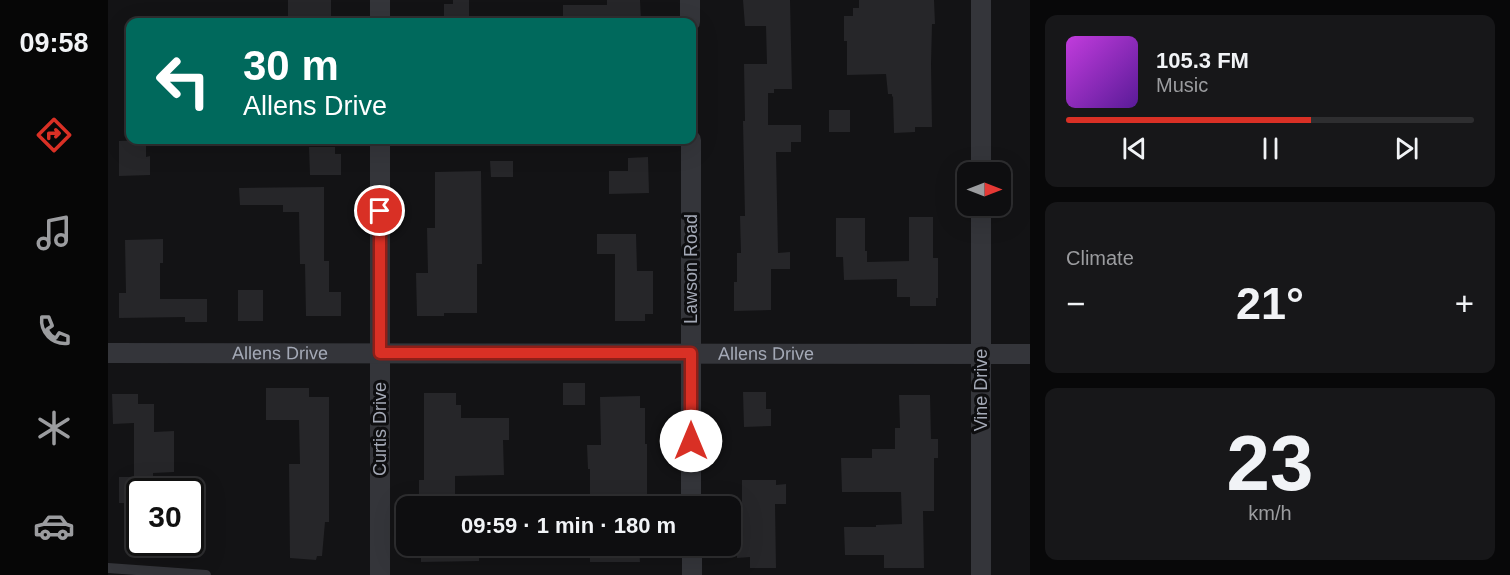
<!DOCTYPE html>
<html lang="en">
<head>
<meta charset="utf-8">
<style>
  body { margin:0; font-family:Helvetica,sans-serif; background:#171719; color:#f1f3f6; height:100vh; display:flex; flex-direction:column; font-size:22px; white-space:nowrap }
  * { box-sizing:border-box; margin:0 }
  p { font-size:20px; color:#9b9c9f }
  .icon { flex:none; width:33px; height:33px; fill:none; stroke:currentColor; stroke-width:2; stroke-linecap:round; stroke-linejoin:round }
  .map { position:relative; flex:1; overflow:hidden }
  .side { display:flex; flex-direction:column; gap:15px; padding:15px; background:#080809; width:480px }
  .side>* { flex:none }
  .guide { position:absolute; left:18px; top:18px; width:570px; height:126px; border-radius:12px; box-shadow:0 6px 24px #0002,0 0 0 2px #2e2e30; background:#00695c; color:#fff; overflow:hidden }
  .needle { width:39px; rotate:90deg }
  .buttons { position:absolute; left:849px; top:162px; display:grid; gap:12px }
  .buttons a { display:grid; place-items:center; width:54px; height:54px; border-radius:12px; background:#0e0e10; box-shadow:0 6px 24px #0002,0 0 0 2px #2e2e30; font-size:30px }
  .speed { position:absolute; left:18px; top:478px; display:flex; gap:12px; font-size:30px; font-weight:700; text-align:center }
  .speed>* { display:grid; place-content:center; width:78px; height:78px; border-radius:50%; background:#0e0e10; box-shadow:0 6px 24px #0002,0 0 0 2px #2e2e30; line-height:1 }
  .speed .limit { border:3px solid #111; border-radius:9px; background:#fff; color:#111 }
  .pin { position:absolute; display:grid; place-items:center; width:51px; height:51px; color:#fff; margin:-26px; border:3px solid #fff; border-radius:50%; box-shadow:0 2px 6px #0007 }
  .me { position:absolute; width:66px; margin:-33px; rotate:0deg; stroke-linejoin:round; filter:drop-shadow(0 0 4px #0008) }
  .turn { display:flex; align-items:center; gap:21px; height:126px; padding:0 18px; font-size:27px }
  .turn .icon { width:78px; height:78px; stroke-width:2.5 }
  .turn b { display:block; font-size:42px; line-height:51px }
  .big { font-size:45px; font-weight:700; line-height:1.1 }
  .side .widget { flex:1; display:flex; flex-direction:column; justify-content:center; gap:9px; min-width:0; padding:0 21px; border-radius:12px; background:#171719 }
  .side .dial { align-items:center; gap:0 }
  .dial b { font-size:78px; line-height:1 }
  .song { display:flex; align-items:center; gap:18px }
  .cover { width:72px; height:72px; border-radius:9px; background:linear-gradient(135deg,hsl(290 70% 55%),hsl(270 70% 35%)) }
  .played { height:6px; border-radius:3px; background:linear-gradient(90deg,#d93025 60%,#2e2e30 60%) }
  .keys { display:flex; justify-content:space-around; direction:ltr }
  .heat { display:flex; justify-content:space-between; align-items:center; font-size:33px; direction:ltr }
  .trip { position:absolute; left:288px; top:496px; width:345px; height:60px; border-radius:12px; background:#0e0e10; box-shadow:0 6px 24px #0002,0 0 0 2px #2e2e30; font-weight:700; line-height:60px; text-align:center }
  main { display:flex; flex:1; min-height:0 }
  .tab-bar { display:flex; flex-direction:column; width:108px; justify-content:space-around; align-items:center; background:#060606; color:#9b9c9f }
  .tab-bar .icon { width:42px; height:42px }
  .tab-bar .current { color:#d93025 }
  .tab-bar b { font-size:27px; color:#f1f3f6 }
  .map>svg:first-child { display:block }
  .building { fill:#262629 }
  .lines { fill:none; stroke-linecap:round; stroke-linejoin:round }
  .service { stroke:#34353a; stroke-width:10 }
  .minor { stroke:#34353a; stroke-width:20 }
  .route-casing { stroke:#8d1f18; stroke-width:15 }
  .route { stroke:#d93025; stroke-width:10 }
  .labels { text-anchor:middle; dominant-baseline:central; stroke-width:6; stroke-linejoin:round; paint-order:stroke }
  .street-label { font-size:18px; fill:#a4a9b6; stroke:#0e0e10 }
</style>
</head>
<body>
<main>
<nav class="tab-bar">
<b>09:58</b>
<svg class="icon current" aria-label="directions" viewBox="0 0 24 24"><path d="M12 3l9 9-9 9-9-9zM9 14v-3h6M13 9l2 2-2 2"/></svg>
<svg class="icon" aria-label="music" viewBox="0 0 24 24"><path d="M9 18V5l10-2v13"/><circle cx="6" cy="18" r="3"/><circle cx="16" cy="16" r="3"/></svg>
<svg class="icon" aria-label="phone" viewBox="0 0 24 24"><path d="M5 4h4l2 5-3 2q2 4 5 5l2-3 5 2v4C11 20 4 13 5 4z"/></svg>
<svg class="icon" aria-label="climate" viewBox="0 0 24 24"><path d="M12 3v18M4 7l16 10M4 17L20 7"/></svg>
<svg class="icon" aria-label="car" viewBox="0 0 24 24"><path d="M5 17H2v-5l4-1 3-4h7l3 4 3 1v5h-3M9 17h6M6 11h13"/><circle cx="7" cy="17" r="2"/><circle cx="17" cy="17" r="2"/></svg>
</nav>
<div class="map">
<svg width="922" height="575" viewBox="0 0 922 575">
  <rect width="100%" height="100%" fill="#131315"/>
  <g class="building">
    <rect x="180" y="0" width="43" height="22"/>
    <polygon points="345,0 361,0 361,22 336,22 336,4 345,4"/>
    <polygon points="499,0 532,0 533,22 455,22 455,5 499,5"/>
    <polygon points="635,0 682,0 684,89 666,89 666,93 660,93 660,125 693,125 693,142 683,142 683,152 668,152 670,253 682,252 682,269 663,269 663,310 626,311 626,282 629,282 629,253 633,253 632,216 637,216 635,121 637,121 636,64 659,64 658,26 637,26"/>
    <polygon points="751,0 826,0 827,24 824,24 823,64 824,127 807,127 807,132 786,133 785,96 784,97 784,94 780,94 778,74 739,75 739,41 736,41 736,16 745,16 745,8 751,8"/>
    <rect x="721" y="110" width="21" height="22"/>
    <polygon points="38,140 38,157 42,156 42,175 11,176 11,141"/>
    <polygon points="201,147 227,147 227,154 233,154 233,175 202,175"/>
    <polygon points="540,157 541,193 501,194 501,171 520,171 520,158"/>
    <polygon points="382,161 405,161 405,177 383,177"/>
    <polygon points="373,171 374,264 369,264 369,313 336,313 336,316 309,316 308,273 320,273 319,228 327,228 327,172"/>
    <polygon points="216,187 216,261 221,261 221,292 233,292 233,316 198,316 197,264 192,264 191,212 175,212 175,205 132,205 131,188"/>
    <polygon points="801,217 825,217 825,258 830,258 830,298 828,298 828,306 802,306 802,297 789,297 789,279 736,280 735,257 728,257 728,218 757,218 757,251 759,251 759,262 801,261"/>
    <polygon points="489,234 528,234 529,271 545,271 545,314 537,314 537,321 507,321 507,254 489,254"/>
    <polygon points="55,239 55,263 52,263 52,299 99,299 99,322 77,322 77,317 11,318 11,293 18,293 17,240"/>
    <rect x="130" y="290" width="25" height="31"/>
    <rect x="455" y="383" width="22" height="22"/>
    <polygon points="158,388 201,388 201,397 221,397 221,522 217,522 214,556 209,556 208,560 182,558 181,464 192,464 191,420 158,420"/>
    <polygon points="635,392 658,392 658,409 663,409 663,426 636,427"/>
    <polygon points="316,393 348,393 348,405 353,405 353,418 401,418 401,440 395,440 396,475 347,476 347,507 311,507 311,480 316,480"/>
    <polygon points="4,394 30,394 30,404 46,404 46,432 66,431 66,472 45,473 45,492 32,492 32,503 11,503 11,477 26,477 26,423 5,424"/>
    <polygon points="791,395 822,395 823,439 830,439 830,458 826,458 826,511 815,511 816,568 776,568 776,555 737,555 736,527 768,527 768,525 794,524 793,492 734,492 733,458 764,458 764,449 787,449 787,428 792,428"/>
    <polygon points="532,396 532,408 537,408 537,444 539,444 539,507 482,507 482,469 480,469 479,445 493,445 492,397"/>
    <polygon points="634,480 668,480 668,485 678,484 678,504 667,504 668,568 642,568 642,557 629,558 629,531 634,531"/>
    <polygon points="313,546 371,546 371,561 313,562"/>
    <polygon points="482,546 531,546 532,562 482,562"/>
  </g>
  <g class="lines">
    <polyline class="service" points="0,568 98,575"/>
    <g class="minor">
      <polyline points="272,0 272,22"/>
      <polyline points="582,0 582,22"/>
      <polyline points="873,0 873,172"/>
      <polyline points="272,140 272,575"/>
      <polyline points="583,140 583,507"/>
      <polyline points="873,206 873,575"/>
      <path id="s1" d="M0 353 922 354"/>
      <polyline points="584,546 584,575"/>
    </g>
  </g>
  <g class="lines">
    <defs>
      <polyline id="route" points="272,211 272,353 583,353 583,441"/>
    </defs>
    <use href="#route" class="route-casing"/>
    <use href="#route" class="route"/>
  </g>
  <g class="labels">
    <g class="street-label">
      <text transform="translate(583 269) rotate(-90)">Lawson Road</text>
      <text stroke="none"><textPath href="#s1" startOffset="172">Allens Drive</textPath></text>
      <text stroke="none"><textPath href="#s1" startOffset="658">Allens Drive</textPath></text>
      <text transform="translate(873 390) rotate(-90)">Vine Drive</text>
      <text transform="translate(272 429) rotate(-90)">Curtis Drive</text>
    </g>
  </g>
</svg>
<div class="buttons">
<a><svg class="needle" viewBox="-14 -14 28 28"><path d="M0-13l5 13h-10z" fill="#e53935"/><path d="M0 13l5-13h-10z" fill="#9b9c9f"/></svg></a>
</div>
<div class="speed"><div class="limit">30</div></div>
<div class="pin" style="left:272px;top:211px;background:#d93025"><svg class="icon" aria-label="arrive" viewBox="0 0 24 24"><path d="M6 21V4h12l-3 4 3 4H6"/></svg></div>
<svg class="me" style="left:583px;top:441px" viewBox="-20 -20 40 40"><circle r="19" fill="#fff"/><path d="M0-13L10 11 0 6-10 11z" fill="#d93025"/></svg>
<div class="trip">09:59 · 1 min · 180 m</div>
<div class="guide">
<div class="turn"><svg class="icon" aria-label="left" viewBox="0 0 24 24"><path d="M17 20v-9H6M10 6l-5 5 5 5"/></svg><div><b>30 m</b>Allens Drive</div></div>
</div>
</div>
<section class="side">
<div class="widget">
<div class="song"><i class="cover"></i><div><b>105.3 FM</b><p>Music</p></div></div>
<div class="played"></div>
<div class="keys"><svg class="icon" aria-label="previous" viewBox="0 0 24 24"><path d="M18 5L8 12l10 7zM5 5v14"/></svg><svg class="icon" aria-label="pause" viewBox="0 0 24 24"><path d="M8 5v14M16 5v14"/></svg><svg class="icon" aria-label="next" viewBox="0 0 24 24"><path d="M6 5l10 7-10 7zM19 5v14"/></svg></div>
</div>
<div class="widget"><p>Climate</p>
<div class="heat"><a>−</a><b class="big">21°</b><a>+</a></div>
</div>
<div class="widget dial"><b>23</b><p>km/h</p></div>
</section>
</main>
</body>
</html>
